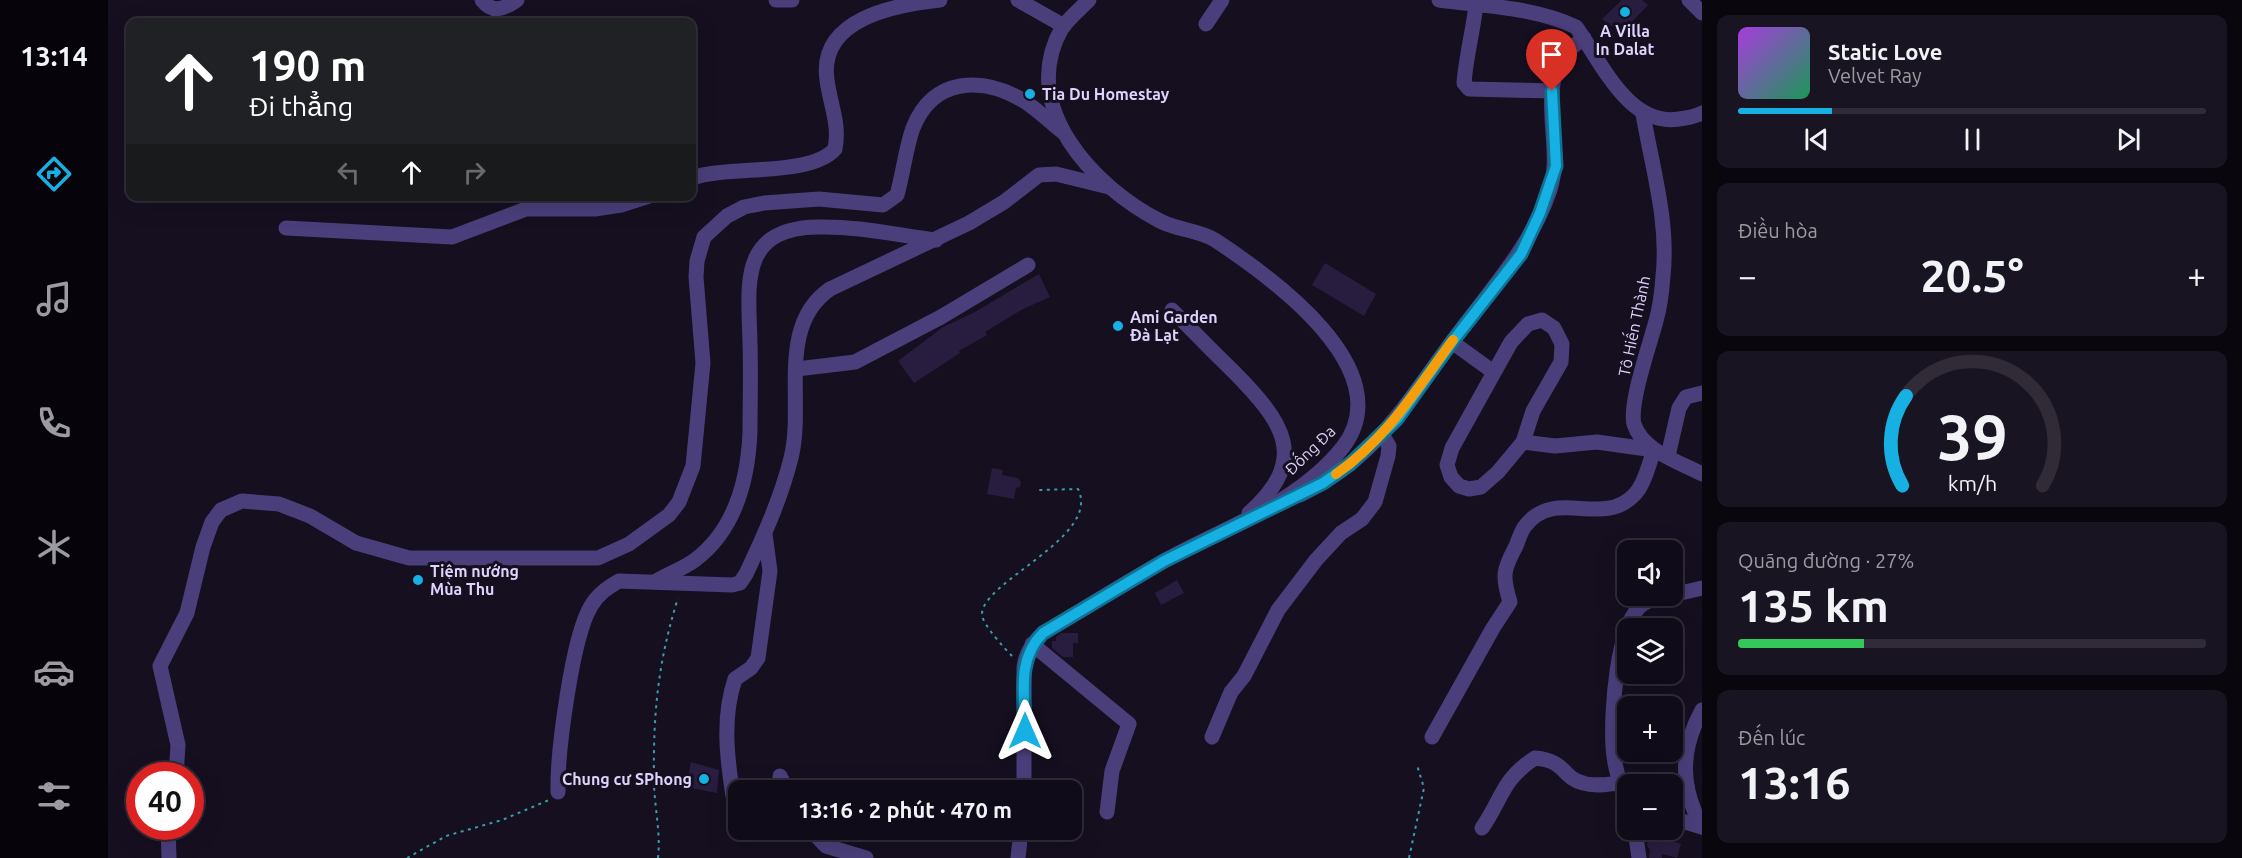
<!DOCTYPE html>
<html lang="vi">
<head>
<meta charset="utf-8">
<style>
  body { margin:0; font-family:Ubuntu,sans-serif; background:#191421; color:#f1f3f6; height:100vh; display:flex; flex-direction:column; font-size:22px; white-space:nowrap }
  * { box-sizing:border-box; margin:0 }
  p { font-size:20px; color:#9c9ba2 }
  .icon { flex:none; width:33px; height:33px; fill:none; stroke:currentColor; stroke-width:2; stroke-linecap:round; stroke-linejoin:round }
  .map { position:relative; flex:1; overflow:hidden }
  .details { display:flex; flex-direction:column; gap:15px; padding:15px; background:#09060d; width:540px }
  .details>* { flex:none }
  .hud { position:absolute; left:18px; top:18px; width:570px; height:183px; border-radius:12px; box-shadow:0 6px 24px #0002,0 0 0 2px #302b37; background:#202124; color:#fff; overflow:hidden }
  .tools { position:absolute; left:1509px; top:540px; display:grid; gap:12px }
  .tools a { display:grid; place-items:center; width:66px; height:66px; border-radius:12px; background:#100b18; box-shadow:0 6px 24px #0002,0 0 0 2px #302b37; font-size:30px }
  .speed { position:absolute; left:18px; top:762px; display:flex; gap:12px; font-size:30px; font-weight:700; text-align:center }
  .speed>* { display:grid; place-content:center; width:78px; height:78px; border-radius:50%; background:#100b18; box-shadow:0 6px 24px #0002,0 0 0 2px #302b37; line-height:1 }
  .speed .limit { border:9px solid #d22; background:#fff; color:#111 }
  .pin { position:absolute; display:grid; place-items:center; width:51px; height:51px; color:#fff; margin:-62px -26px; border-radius:50% 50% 50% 0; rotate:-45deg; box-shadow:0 0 6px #0007 }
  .pin .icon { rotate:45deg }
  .me { position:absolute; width:66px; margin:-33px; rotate:0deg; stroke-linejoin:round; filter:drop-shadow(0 0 4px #0008) }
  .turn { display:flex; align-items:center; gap:21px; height:126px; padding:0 24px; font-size:27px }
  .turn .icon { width:78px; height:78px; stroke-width:2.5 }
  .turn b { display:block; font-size:42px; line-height:51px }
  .lanes { display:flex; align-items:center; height:57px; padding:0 24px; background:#0003; justify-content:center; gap:30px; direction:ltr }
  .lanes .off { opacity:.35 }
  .big { font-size:45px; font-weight:700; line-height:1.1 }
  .details .card { flex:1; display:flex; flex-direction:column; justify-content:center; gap:9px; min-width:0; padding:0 21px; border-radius:12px; background:#191421 }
  .details .dial { align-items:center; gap:0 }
  .dial svg { height:156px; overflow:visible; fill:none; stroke:#302b37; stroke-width:7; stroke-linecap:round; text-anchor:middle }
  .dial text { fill:#f1f3f6; stroke:none }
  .song { display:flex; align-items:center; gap:18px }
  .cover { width:72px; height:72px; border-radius:9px; background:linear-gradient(135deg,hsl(280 70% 55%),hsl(150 70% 35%)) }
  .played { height:6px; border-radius:3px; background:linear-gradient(90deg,#17b0e3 20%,#302b37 20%) }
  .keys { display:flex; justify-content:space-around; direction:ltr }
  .heat { display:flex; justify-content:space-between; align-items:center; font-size:33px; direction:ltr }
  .charge { height:9px; border-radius:4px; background:linear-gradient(90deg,#34c759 27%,#302b37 0) }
  .trip { position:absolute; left:620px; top:780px; width:354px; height:60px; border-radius:12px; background:#100b18; box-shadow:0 6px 24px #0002,0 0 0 2px #302b37; font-weight:700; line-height:60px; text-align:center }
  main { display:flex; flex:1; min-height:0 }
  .dock { display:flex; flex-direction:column; width:108px; justify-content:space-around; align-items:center; background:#06040a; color:#9c9ba2 }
  .dock .icon { width:42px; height:42px }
  .dock .selected { color:#17b0e3 }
  .dock b { font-size:27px; color:#f1f3f6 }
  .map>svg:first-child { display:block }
  .building { fill:#291d3f }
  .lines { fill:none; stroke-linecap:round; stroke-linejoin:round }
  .path { stroke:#3a9ea8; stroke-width:2; stroke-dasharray:3 4.5; stroke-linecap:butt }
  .minor { stroke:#4a3f7b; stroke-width:15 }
  .route-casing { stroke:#0f7294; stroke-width:15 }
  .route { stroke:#17b0e3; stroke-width:10 }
  .slow { stroke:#f59e0b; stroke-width:10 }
  .poi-dot { fill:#17b0e3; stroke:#150f20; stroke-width:2 }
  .labels { text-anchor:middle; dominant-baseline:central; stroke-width:6; stroke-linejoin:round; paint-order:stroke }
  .poi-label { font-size:16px; font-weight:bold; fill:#ddd3fb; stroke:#150f20; text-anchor:start }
  .street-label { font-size:16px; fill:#ddd3fb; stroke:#150f20 }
</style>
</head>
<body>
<main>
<nav class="dock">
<b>13:14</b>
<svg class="icon selected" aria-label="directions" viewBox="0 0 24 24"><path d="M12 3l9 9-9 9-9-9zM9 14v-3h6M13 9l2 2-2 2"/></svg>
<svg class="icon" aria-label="music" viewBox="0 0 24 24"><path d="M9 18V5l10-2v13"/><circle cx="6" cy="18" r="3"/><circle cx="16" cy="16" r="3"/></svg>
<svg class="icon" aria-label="phone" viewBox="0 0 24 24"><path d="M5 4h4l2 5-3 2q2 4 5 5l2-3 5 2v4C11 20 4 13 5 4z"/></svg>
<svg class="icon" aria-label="climate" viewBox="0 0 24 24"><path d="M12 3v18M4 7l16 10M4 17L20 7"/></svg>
<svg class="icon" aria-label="car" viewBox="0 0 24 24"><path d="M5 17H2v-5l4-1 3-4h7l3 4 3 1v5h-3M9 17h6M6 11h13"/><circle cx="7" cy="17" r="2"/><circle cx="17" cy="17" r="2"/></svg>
<svg class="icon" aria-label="filters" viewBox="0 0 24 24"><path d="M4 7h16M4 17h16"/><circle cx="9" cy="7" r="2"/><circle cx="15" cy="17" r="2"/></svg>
</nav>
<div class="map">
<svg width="1594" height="858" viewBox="0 0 1594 858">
  <rect width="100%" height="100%" fill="#150f20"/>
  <g class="building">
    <polygon points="1514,0 1534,0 1540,5 1513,33 1494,19"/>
    <polygon points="1217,263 1268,294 1256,316 1204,285"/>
    <polygon points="931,274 942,297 915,309 877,332 879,335 851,351 852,353 806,383 790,361 835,327 865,313"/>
    <polygon points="884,468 895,470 894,475 910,478 913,482 912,487 908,488 906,499 879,494"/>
    <polygon points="1069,580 1076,593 1053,605 1047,593"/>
    <polygon points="953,633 970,633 970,643 965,643 965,657 955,657 944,648 944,641 948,641 948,637"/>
    <polygon points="583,762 611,770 609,793 578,787"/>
    <polygon points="1542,834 1573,844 1569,858 1554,854 1554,858 1541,858 1542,850 1539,845"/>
  </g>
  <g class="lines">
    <g class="path">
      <path d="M904 656C897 649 875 625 874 615 872 582 994 537 970 489L930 490"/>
      <polyline points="299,858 338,836 394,820 441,800"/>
      <path d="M550 858C553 832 546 806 546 780 545 713 550 662 570 598"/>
      <polyline points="1301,858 1316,788 1309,765"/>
    </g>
    <g class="minor">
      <path d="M374 0C385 14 396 9 409 0"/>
      <polyline points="668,0 684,0"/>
      <polyline points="910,0 956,26"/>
      <path d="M1331 0C1376 6 1426 7 1468 27 1493 61 1520 127 1571 119 1579 118 1587 117 1594 113"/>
      <polyline points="1581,0 1594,13"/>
      <path d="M1368 5C1365 31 1358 57 1356 83L1361 89 1444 91"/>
      <polyline points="1098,24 1114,0"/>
      <path d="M1535 114C1544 167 1561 222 1555 276 1554 291 1552 307 1548 321 1542 344 1521 403 1526 424 1534 451 1572 462 1594 474"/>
      <path d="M584 178C621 165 702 177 727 149 732 124 722 104 719 80 710 19 786 5 832 0"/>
      <polyline points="178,228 344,237 418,209 487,209 513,205 541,196"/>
      <path d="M1064 310C1085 331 1105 352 1126 372 1174 421 1203 458 1141 513"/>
      <polygon points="1434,320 1446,328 1454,344 1453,362 1425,411 1415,442 1390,472 1373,487 1361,489 1351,486 1343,477 1339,465 1344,448 1403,342 1420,324"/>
      <polyline points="1344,342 1384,371"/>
      <polyline points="689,369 747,362 833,317 920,265"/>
      <polyline points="1560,456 1571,408 1578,397 1594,393"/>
      <path d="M1192 495C1267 459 1297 405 1344 342 1380 292 1422 249 1442 190 1456 147 1428 91 1458 53 1463 47 1470 43 1476 38"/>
      <path d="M547 582C559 574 575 569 587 560 627 530 640 479 642 432 642 403 643 373 642 344 641 287 629 228 710 227 750 226 788 235 828 240"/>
      <polyline points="1564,595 1594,588"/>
      <polyline points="924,644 1021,724 1004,771 999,812"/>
      <path d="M1594 710C1572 750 1572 787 1594 827"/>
      <polyline points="1104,737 1123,692 1136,676 1170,610 1208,560 1233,533 1254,519 1267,502 1280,456 1281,446 1274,434"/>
      <path d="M1324 737 1385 628 1402 602C1394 576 1395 570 1408 546 1411 539 1413 530 1418 525 1447 488 1494 527 1525 496 1536 486 1541 464 1546 450L1489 442 1447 446 1415 442"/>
      <path d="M68 776 70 745 52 666 79 613 95 547 104 522 113 510 134 501 171 504 202 516 248 543 301 558H490L521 544 561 515 571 502 585 466 595 363 588 277 589 261 596 237 619 216 636 207 656 203 711 199 775 205 789 195C795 174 798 147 805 128 825 77 875 76 916 101 930 110 943 123 956 133"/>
      <polyline points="672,776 679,790"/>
      <path d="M916 790V667C918 652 925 643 935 633 976 609 1015 584 1056 561 1117 527 1190 504 1235 447 1294 370 1163 277 1107 240 1091 230 1069 230 1052 221 986 187 909 107 954 28 961 18 972 9 981 0"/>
      <path d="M450 792C449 754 464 637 483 606 490 594 499 588 511 581L624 585 632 583 638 574C656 536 673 498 683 458 697 403 668 326 722 289L861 223 896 202 931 175 948 174 1001 187"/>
      <path d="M625 796C619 758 614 717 627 679L643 668 650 658 662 571 657 534"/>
      <path d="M1520 806C1513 787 1506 767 1505 747 1503 716 1508 622 1535 604 1542 599 1553 598 1561 596"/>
      <polyline points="1564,818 1594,827"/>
      <polyline points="60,826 61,858"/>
      <path d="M1374 828C1395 798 1393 780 1427 758 1459 761 1453 777 1475 783 1487 787 1500 784 1512 783"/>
      <polyline points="703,830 718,846 758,858"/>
      <polyline points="1527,830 1531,858"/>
      <polyline points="910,858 913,830"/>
    </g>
  </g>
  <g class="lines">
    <defs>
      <path id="route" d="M917 731C917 695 908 660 935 633L1056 561 1215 483 1242 464 1289 419 1344 342 1413 254 1432 213 1448 166 1444 91"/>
    </defs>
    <use href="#route" class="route-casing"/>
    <use href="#route" class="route"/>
    <path class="slow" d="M1228 474C1279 439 1309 388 1345 340"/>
  </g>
  <g class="poi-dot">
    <circle cx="1517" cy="12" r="6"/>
    <circle cx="922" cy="94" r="6"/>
    <circle cx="1010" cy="326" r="6"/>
    <circle cx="310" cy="580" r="6"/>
    <circle cx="596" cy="779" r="6"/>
  </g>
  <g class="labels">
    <g class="poi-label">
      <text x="1517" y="31" text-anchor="middle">A Villa<tspan x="1517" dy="18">In Dalat</tspan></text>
      <text x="934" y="94">Tia Du Homestay</text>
      <text x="1022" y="317">Ami Garden<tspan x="1022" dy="18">Đà Lạt</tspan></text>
      <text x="322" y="571">Tiệm nướng<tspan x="322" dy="18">Mùa Thu</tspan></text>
      <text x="584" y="779" text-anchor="end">Chung cư SPhong</text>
    </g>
    <g class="street-label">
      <text transform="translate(1526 326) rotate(-78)">Tô Hiến Thành</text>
      <text transform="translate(1202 450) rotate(-44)">Đống Đa</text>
    </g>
  </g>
</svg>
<div class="tools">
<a><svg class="icon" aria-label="sound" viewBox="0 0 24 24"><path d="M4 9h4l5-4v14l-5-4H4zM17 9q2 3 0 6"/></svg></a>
<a><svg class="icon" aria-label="layers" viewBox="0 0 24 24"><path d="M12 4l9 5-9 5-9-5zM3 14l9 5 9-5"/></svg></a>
<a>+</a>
<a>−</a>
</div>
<div class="speed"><div class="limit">40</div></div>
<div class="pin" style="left:1444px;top:91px;background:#d93025"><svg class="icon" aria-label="arrive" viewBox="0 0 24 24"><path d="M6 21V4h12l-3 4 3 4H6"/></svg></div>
<svg class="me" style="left:917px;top:731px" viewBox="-20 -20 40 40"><path d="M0-17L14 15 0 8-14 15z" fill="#17b0e3" stroke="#fff" stroke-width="4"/></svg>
<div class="trip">13:16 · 2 phút · 470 m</div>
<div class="hud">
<div class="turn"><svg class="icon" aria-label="ahead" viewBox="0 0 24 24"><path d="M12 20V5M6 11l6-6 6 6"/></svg><div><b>190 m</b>Đi thẳng</div></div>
<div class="lanes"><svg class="icon off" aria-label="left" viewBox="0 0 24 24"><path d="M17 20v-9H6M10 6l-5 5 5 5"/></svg><svg class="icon" aria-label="ahead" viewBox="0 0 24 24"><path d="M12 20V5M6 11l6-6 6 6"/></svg><svg class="icon off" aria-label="right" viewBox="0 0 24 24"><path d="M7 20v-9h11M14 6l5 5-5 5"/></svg></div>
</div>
</div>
<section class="details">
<div class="card">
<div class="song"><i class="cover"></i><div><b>Static Love</b><p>Velvet Ray</p></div></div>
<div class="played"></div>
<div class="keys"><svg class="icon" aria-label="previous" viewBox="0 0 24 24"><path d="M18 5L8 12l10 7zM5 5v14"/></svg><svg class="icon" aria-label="pause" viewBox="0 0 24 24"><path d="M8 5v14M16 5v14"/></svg><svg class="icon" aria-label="next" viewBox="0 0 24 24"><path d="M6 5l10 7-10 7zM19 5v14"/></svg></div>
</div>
<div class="card"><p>Điều hòa</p>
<div class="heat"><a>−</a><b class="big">20.5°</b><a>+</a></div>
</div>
<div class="card dial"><svg viewBox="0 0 100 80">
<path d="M14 69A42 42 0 1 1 86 69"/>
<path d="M14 69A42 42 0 0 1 16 23" stroke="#17b0e3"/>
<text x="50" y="56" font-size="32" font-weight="700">39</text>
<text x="50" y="72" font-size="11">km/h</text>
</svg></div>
<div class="card"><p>Quãng đường · 27%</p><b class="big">135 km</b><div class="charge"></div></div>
<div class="card"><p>Đến lúc</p><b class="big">13:16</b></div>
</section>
</main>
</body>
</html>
